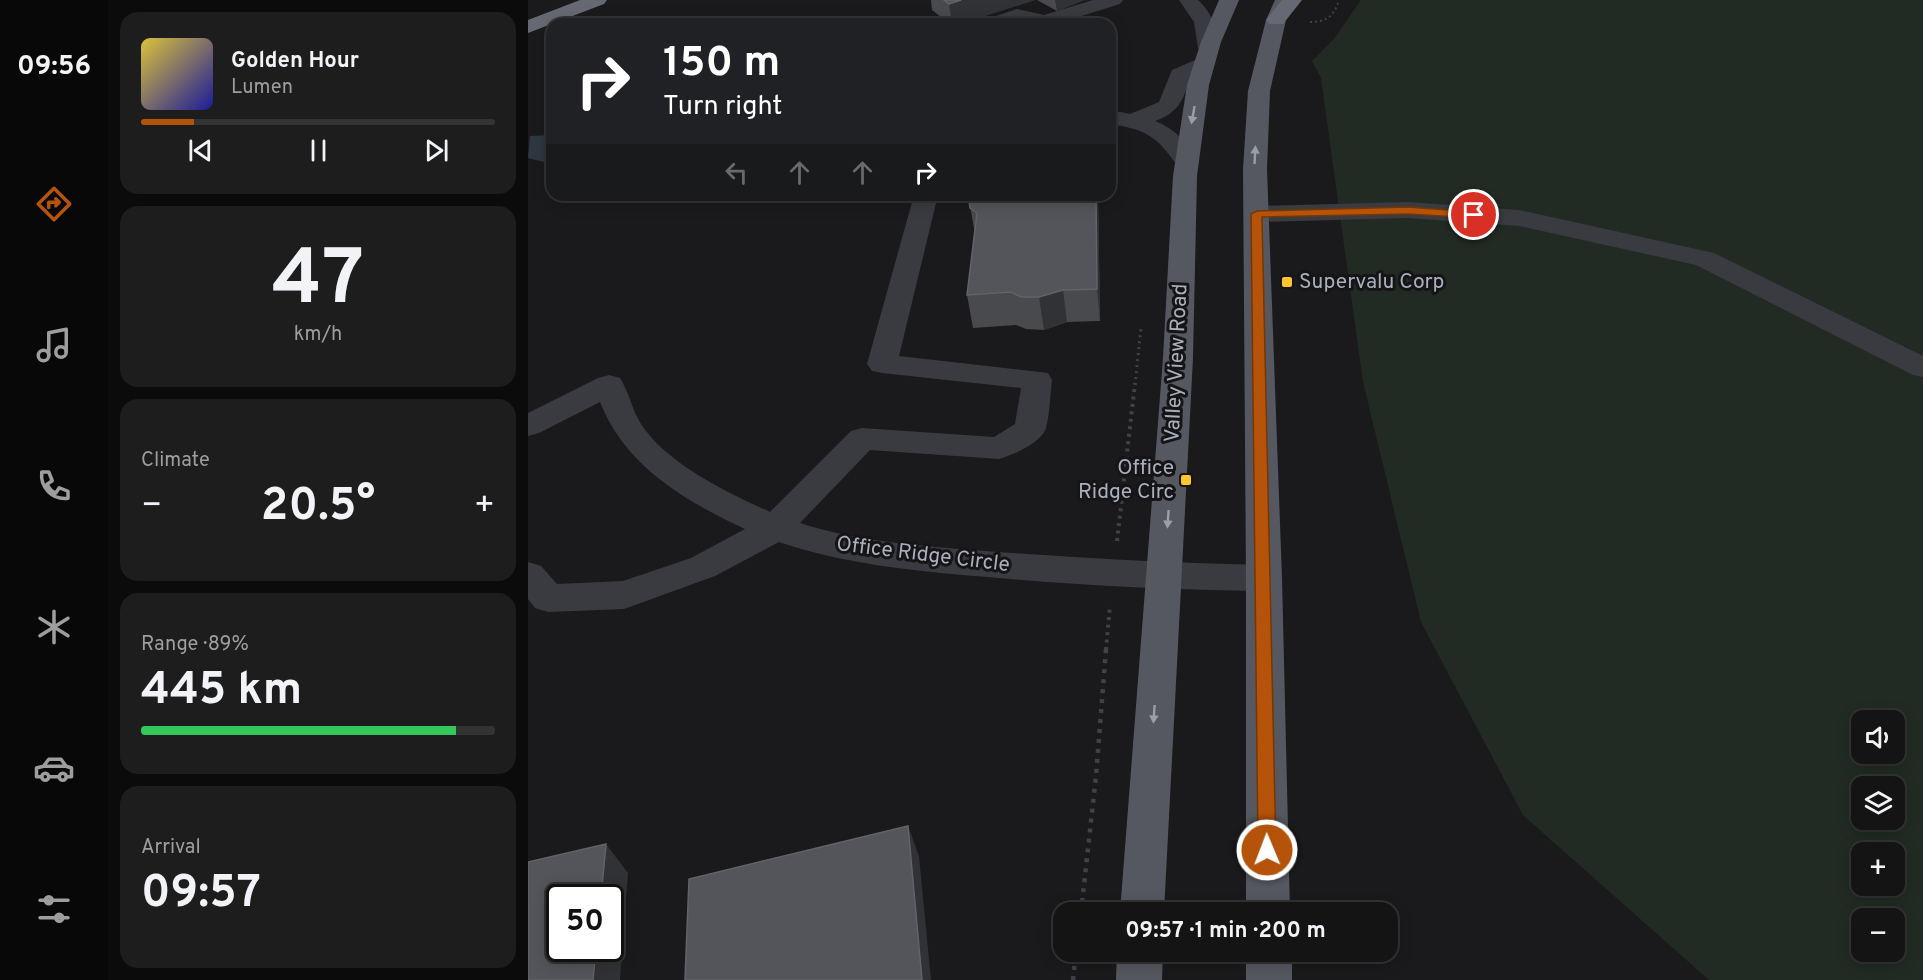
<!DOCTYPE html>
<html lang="en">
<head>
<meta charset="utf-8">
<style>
  body { margin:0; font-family:Overpass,sans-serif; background:#1d1d1e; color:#f1f3f6; height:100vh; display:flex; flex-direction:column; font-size:22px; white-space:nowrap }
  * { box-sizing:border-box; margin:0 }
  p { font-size:20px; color:#9d9ea0 }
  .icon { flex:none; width:33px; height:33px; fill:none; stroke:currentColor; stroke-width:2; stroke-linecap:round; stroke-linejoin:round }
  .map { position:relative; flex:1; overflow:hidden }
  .side { display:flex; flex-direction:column; gap:12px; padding:12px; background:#0b0b0c; width:420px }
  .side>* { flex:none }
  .top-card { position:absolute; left:18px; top:18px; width:570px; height:183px; border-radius:18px; box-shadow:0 3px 15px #0003,0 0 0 2px #333334; background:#202124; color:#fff; overflow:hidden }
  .buttons { position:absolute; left:1323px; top:710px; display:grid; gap:12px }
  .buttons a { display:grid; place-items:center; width:54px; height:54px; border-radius:12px; background:#141415; box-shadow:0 3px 15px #0003,0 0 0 2px #333334; font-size:30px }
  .speed { position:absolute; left:18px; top:884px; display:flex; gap:12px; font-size:30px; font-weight:700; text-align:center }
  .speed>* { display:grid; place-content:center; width:78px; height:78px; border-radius:50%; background:#141415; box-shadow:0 3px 15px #0003,0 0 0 2px #333334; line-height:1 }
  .speed .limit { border:3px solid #111; border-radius:9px; background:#fff; color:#111 }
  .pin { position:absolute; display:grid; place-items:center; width:51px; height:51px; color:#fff; margin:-26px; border:3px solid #fff; border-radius:50%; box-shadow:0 2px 6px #0007 }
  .me { position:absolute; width:66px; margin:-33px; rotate:359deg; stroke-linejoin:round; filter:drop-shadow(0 0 4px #0008) }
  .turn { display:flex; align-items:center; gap:21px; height:126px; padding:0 18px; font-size:27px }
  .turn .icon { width:78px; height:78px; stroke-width:2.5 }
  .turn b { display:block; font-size:42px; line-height:51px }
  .lanes { display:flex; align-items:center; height:57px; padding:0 18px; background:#0003; justify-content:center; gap:30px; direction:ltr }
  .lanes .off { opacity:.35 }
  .big { font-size:45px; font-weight:700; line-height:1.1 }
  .side .widget { flex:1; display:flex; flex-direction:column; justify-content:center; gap:9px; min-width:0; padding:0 21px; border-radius:18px; background:#1d1d1e }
  .side .dial { align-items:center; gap:0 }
  .dial b { font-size:78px; line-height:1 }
  .song { display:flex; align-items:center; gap:18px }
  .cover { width:72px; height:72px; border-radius:9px; background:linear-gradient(135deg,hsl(50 70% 55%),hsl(240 70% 35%)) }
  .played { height:6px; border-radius:3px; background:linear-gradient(90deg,#b45309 15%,#333334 15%) }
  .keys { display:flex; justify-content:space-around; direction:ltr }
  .heat { display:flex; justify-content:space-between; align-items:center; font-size:33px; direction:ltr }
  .charge { height:9px; border-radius:4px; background:linear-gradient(90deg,#34c759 89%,#333334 0) }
  .trip { position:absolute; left:525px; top:902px; width:345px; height:60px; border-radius:18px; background:#141415; box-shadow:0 3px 15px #0003,0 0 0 2px #333334; font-weight:700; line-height:60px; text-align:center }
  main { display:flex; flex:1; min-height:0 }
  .tabs { display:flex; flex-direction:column; width:108px; justify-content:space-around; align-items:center; background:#080808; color:#9d9ea0 }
  .tabs .icon { width:42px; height:42px }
  .tabs .on { color:#b45309 }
  .tabs b { font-size:27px; color:#f1f3f6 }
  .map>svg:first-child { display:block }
  .green { fill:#212b23; fill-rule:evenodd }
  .water { fill:#2e3841 }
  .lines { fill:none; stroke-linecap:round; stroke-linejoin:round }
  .path-far3 { stroke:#404248; stroke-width:2; stroke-dasharray:2 3; stroke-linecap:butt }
  .path-far2 { stroke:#404248; stroke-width:3; stroke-dasharray:2 4; stroke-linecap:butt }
  .path-far1 { stroke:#404248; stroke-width:4; stroke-dasharray:3 4.5; stroke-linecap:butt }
  .path { stroke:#404248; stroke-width:4.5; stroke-dasharray:4 6; stroke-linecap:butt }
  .minor { fill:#3a3b41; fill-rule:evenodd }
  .major { fill:#565861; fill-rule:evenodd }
  .highway { fill:#666973; fill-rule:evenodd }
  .wall { fill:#484a4e }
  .shaded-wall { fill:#313235 }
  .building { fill:#53555a; stroke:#616369; stroke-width:1.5 }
  .oneway { fill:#9a9eaa }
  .route { fill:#b45309; stroke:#753606; stroke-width:1.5 }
  .poi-dot { fill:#fcc631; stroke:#151517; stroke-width:2 }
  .labels { text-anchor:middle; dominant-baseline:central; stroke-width:6; stroke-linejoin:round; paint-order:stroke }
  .poi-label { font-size:21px; fill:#abafbc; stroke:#151517; text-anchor:start }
  .street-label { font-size:21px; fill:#abafbc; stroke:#151517 }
</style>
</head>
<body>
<main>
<nav class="tabs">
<b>09:56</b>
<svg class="icon on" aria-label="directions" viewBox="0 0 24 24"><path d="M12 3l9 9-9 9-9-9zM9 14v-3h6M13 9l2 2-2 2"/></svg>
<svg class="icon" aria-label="music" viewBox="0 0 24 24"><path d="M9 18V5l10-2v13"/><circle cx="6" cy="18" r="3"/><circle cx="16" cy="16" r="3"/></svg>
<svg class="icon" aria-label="phone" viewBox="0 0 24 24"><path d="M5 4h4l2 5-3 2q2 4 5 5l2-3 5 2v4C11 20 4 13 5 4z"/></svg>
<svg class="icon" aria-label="climate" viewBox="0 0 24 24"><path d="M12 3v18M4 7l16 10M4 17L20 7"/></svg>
<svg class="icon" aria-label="car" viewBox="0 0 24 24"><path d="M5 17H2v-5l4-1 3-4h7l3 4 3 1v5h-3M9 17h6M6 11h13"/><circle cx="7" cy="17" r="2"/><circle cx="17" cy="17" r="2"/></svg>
<svg class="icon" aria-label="filters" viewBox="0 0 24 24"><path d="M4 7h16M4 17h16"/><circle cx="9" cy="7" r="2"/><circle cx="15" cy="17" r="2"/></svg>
</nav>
<section class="side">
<div class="widget">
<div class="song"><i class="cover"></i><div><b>Golden Hour</b><p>Lumen</p></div></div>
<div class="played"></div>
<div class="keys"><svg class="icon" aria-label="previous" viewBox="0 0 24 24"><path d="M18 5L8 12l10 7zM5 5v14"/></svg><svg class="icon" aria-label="pause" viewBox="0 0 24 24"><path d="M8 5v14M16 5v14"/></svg><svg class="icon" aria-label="next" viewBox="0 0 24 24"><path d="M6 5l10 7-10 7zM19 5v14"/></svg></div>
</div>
<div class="widget dial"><b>47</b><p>km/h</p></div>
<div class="widget"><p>Climate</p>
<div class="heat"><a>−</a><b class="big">20.5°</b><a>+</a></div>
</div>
<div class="widget"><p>Range · 89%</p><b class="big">445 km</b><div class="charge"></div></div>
<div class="widget"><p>Arrival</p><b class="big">09:57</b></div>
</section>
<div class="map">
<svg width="1395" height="980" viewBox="0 0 1395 980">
  <rect width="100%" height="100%" fill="#1a1a1c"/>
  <path class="green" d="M833 0H1395V980H1181L995 815 893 622 835 382 793 78 784 61 806 39ZM1334 720H1366V753H1334ZM1334 786H1366V819H1334ZM1334 852H1366V885H1334ZM1334 918H1366V951H1334Z"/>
  <polygon class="water" points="24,135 24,164 0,158 2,136"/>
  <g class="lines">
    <path class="path-far3" d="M782 22C799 22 806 16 811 0"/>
    <polyline class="path-far2" points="607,385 613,328"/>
    <g class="path-far1">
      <polyline points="589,541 607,383"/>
      <polyline points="578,650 582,605"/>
    </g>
    <g class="path">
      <polyline points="553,912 568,776 578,649"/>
      <polyline points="545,980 548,951"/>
    </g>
    <g class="minor">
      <polygon points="565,0 595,0 592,4 528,24 503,24 490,21 482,24 453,24 456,20 489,9 516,15"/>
      <path d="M651 0H670C685 14 689 29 690 48L687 52 680 54 673 52 670 48 666 22Z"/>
      <path d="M676 56 683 58 687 62 683 66 662 78C656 100 649 114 627 121 648 129 660 144 671 163L667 168 659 170 651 168C629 137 621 130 582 124V110L602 114 631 102 644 70Z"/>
      <path d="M386 195H410L371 356 520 373 524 380C522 395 522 413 518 428 513 443 485 455 471 459L342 450 272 523C331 542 396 546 457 551 550 558 643 563 736 565L749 568 754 578 749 588 736 591C648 590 559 586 471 578 397 572 322 566 251 542L187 576 96 609 20 612 7 608 0 599V562L13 566 29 584 95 581 163 558 217 529C157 501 97 466 72 402L11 433 0 436V413L70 378 81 375 92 378C101 392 104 410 113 424 139 464 200 493 242 512L323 431 334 428 466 437 487 424 493 388 354 373 344 371 339 364Z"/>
      <polygon points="880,202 991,210 1186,253 1395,356 1395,377 1385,375 1168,265 991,226 880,218 729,222 720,219 716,214 720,209 729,206"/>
    </g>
    <g class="major">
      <polygon points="691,0 711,0 693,42 681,85 669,176 665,358 636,912 592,912 635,358 645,176 659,85 673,42"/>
      <polygon points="747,0 767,0 758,20 742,91 739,169 754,578 762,912 718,912 718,578 715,169 720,91 738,20"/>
      <polygon points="589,951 635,951 634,980 588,980"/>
      <rect x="718" y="951" width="46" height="29"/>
    </g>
    <g class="highway">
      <polygon points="52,0 79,0 76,4 0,33 0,20"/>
      <polygon points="754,0 774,0 755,24 741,24 738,20"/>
    </g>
  </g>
  <g class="wall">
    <polygon points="403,0 507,0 431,24 422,24 404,10"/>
    <polygon points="509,0 556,0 529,11"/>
    <polygon points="570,195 572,321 539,322 516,330 498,329 488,325 445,328 439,295 447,234 441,200"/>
  </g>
  <g class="shaded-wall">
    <polygon points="433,0 507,0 431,24 424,24 421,4"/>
    <polygon points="527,0 556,0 529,11"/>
    <polygon points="568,195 570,195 572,321 569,289"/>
    <polygon points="535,290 539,322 516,330 511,297"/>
    <polygon points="380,826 391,856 403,980 394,980"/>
    <polygon points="78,844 100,873 92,980 65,980 68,948 82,948 82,897 73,897"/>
  </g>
  <g class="building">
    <polygon points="416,0 433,0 421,4"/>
    <polygon points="445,195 568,195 569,289 535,290 511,297 493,297 483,292 439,295 449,213 442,208 441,200"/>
    <polygon points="380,826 394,980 157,980 161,879"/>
    <polygon points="78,844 73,897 32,897 32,948 68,948 65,980 0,980 0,862"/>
  </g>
  <defs><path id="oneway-solid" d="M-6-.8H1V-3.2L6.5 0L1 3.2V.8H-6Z" transform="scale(1.5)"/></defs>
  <g class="oneway">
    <use href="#oneway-solid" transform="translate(665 115) rotate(100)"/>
    <use href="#oneway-solid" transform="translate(727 155) rotate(-87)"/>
    <use href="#oneway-solid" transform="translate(640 519) rotate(94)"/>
    <use href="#oneway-solid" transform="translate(626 714) rotate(94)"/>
  </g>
  <polygon class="route" points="880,207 946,212 951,215 946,218 880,214 734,217 748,850 745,856 739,858 733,856 730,850 723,214 729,211"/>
  <g class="poi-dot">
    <rect x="753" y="276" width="12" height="12" rx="3"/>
    <rect x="652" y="474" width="12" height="12" rx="3"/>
  </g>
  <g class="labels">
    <g class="poi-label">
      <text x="771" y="282">Supervalu Corp</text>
      <text x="646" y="468" text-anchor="end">Office<tspan x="646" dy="24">Ridge Circ</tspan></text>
    </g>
    <g class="street-label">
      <text transform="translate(649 363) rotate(-87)">Valley View Road</text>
      <text transform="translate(395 555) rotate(7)">Office Ridge Circle</text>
    </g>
  </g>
</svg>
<div class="buttons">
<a><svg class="icon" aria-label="sound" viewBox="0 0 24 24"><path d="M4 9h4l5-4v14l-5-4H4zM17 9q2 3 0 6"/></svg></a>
<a><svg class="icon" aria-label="layers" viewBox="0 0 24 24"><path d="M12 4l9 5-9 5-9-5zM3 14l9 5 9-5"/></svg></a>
<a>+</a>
<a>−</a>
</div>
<div class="speed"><div class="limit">50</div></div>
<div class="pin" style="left:946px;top:215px;background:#d93025"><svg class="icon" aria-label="arrive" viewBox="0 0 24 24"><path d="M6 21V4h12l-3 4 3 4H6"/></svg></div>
<svg class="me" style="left:739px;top:850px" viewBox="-20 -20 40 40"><circle r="17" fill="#b45309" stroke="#fff" stroke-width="3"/><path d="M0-11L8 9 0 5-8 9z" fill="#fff"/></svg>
<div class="trip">09:57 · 1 min · 200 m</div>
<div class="top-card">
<div class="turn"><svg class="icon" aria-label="right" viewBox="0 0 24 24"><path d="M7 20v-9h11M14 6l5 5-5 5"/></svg><div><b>150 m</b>Turn right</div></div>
<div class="lanes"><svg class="icon off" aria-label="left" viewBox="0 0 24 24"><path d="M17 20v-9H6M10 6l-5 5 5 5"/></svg><svg class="icon off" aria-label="ahead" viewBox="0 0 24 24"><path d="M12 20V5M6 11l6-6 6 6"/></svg><svg class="icon off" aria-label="ahead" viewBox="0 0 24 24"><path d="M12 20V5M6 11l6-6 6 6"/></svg><svg class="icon" aria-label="right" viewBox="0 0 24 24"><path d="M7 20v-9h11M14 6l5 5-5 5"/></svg></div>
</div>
</div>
</main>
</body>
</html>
